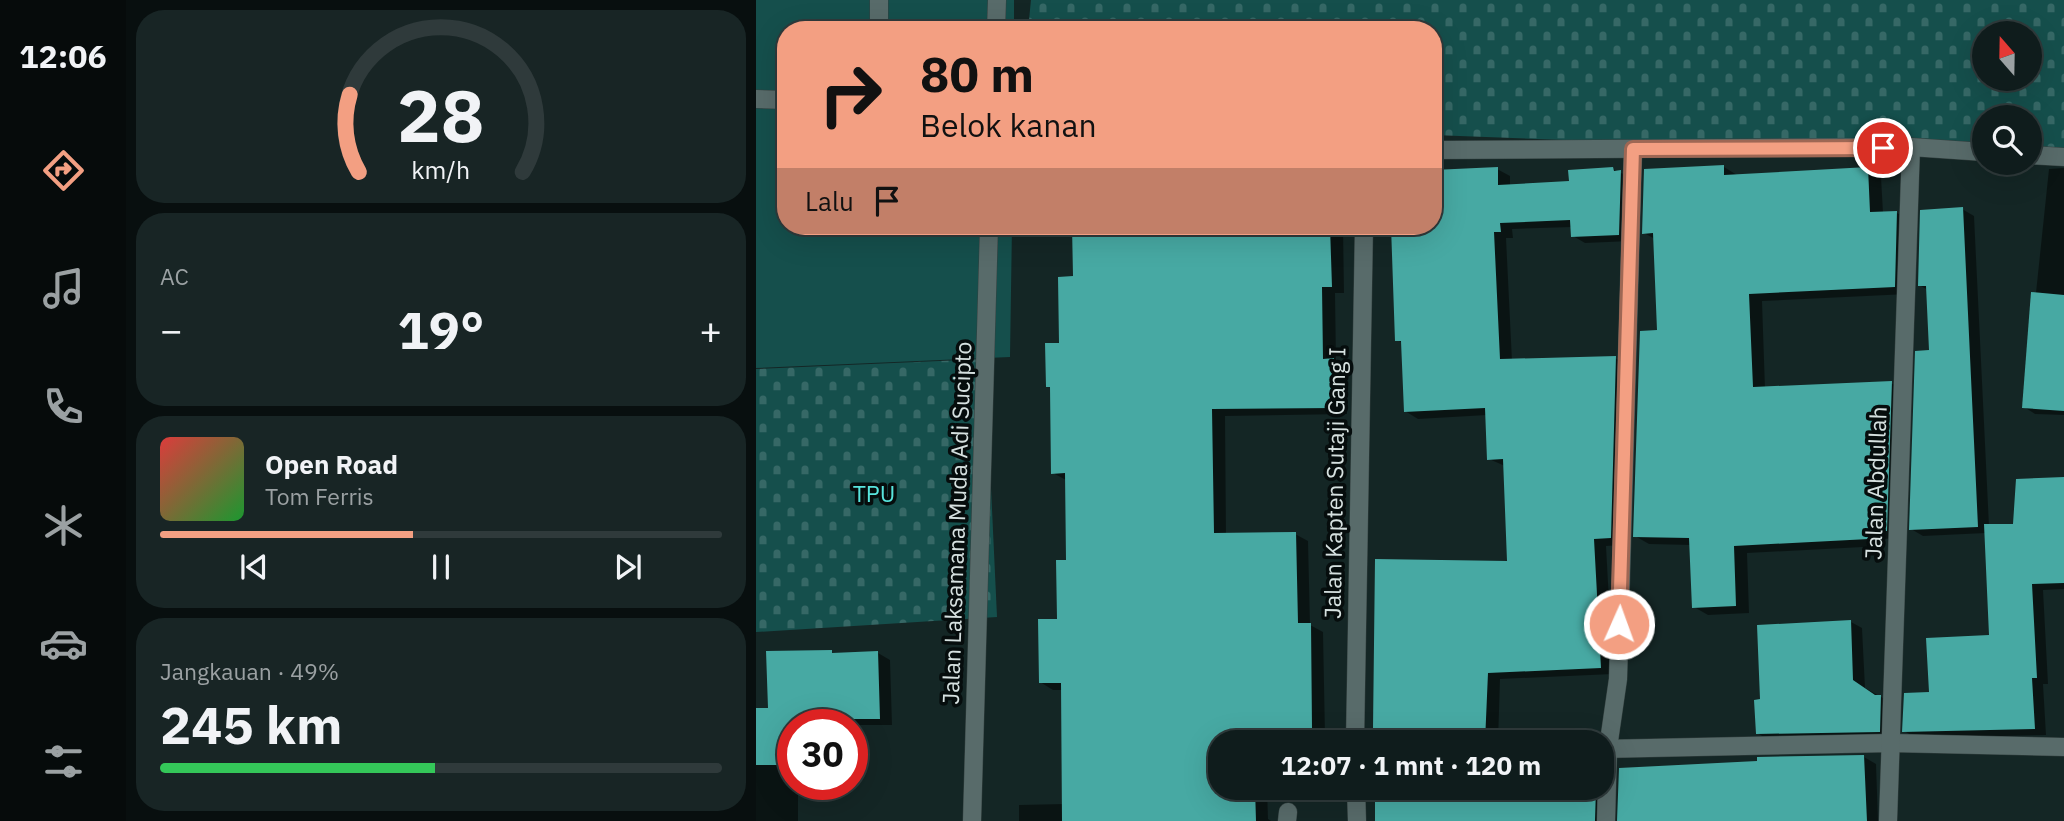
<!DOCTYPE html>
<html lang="id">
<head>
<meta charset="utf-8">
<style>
  body { margin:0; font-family:"IBM Plex Sans",sans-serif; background:#182525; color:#f1f3f6; height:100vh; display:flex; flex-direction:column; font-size:26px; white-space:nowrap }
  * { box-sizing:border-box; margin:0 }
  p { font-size:23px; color:#9ba1a3 }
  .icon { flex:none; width:38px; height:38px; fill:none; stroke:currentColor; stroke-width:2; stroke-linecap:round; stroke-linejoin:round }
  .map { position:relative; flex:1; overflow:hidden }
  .details { display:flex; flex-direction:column; gap:10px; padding:10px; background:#080f0f; width:630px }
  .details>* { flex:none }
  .top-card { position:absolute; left:21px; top:21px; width:665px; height:214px; border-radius:28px; box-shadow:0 7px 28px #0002,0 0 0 2px #2f3a3b; background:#f39f82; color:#111; overflow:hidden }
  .needle { width:46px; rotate:340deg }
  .fabs { position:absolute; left:1216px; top:21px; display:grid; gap:14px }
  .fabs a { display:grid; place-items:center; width:70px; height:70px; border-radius:50%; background:#0f1c1c; box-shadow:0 7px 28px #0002,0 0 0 2px #2f3a3b; font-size:35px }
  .speed { position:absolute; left:21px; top:709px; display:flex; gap:14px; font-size:35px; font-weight:700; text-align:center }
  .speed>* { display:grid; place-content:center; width:91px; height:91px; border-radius:50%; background:#0f1c1c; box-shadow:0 7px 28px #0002,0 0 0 2px #2f3a3b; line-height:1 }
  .speed .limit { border:10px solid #d22; background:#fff; color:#111 }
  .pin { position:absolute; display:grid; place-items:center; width:60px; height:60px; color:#fff; margin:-30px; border:4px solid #fff; border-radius:50%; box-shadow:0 2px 7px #0007 }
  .me { position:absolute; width:77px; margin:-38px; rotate:2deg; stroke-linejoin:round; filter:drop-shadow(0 0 5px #0008) }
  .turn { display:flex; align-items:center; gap:24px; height:147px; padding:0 28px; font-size:32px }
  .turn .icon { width:91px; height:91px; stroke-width:2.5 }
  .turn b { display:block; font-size:49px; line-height:60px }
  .then { display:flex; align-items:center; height:66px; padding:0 28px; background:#0003; gap:14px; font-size:26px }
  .big { font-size:52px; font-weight:700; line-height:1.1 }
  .details .card { flex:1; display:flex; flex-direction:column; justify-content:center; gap:10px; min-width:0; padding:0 24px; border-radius:28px; background:#182525 }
  .details .dial { align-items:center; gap:0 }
  .dial svg { height:182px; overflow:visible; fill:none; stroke:#2f3a3b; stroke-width:7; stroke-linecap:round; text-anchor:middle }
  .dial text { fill:#f1f3f6; stroke:none }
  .song { display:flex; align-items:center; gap:21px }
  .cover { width:84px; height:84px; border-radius:10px; background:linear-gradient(135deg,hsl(0 70% 55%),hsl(130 70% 35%)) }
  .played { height:7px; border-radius:4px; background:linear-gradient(90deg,#f39f82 45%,#2f3a3b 45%) }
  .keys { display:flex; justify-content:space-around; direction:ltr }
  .heat { display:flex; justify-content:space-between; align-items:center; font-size:38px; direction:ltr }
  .charge { height:10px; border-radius:5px; background:linear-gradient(90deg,#34c759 49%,#2f3a3b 0) }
  .trip { position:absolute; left:452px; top:730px; width:406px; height:70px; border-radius:28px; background:#0f1c1c; box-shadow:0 7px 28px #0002,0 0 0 2px #2f3a3b; font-weight:700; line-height:70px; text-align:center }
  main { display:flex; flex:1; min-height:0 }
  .tab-bar { display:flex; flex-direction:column; width:126px; justify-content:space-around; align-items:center; background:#060b0b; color:#9ba1a3 }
  .tab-bar .icon { width:49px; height:49px }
  .tab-bar .active { color:#f39f82 }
  .tab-bar b { font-size:32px; color:#f1f3f6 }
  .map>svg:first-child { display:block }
  .green { fill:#154f4c }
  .cemetery { fill:url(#cemetery-stones); fill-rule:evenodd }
  .shadow { fill:#0007 }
  .building { fill:#47a9a3 }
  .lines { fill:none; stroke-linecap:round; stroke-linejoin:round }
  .lane-casing { stroke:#344140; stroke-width:19 }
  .street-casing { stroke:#344140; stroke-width:19 }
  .secondary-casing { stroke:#344140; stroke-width:19 }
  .lane { stroke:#586b6a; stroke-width:18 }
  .street { stroke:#586b6a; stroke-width:18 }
  .secondary { stroke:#586b6a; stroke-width:18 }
  .route-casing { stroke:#9e6754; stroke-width:18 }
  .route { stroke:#f39f82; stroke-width:12 }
  .labels { text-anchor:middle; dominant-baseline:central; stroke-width:7; stroke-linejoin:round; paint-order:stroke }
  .street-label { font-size:23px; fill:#d6e1e0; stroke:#060d0d }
  .park-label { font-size:23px; fill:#58e5de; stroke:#060d0d }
</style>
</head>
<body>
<main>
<nav class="tab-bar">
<b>12:06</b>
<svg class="icon active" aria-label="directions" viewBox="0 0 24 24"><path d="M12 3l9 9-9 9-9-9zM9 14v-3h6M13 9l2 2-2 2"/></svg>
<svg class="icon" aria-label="music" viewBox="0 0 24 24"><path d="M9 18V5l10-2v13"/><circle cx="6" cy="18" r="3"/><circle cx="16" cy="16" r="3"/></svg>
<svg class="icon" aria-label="phone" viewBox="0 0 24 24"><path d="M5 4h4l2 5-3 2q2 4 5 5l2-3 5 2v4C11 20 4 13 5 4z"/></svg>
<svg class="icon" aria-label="climate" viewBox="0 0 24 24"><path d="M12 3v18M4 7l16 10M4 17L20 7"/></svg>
<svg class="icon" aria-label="car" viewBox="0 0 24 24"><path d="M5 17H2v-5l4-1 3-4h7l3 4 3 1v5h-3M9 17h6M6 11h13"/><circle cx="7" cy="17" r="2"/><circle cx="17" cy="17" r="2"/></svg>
<svg class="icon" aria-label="filters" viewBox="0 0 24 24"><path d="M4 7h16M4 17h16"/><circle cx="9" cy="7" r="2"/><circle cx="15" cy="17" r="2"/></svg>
</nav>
<section class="details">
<div class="card dial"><svg viewBox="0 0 100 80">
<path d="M14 69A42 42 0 1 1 86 69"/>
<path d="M14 69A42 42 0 0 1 10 35" stroke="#f39f82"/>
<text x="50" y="56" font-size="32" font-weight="700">28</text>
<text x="50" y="72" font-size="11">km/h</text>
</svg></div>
<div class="card"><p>AC</p>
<div class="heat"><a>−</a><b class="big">19°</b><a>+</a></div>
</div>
<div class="card">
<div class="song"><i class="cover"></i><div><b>Open Road</b><p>Tom Ferris</p></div></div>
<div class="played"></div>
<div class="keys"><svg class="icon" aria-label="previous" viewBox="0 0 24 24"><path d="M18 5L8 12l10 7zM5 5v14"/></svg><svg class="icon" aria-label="pause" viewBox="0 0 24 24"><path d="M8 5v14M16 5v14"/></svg><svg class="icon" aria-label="next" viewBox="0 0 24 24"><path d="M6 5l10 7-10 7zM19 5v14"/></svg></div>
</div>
<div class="card"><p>Jangkauan · 49%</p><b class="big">245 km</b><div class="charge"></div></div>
</section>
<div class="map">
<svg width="1308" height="821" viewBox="0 0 1308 821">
  <defs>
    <pattern id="cemetery-stones" width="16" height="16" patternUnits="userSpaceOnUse" patternTransform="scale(1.75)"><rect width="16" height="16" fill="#154f4c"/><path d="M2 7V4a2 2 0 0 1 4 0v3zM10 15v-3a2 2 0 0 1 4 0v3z" fill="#366866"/></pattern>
  </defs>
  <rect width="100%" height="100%" fill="#142625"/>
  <polygon class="green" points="0,0 258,0 258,30 30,30 30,226 256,226 254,357 0,368"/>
  <g class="cemetery">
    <path d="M275 0H1308V159L1274 158V117H1228V156L677 135V30H272ZM1228 33H1274V79H1228Z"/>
    <polygon points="229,359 241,617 0,632 0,369"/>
  </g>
  <g class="shadow">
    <polygon points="968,167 981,175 1112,169 1125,177 1127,213 1141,213 1154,220 1152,294 1006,301 1009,389 1135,383 1149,391 1144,538 1126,539 1126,546 991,553 993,613 952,615 938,607 935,545 893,544 879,536 903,332 899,239 888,233"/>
    <polygon points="1308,168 1308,415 1279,414 1268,407 1293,169"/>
    <polygon points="741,169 754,176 754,186 815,183 857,169 877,179 875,241 829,243 817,236 816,227 756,229 757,238 750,238 756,361 859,358 872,365 867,545 850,546 857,674 744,679 742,742 622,742 753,562 749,466 733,459 731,415 662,419 649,411 647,343 641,340 637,226 677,226"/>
    <polygon points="1206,209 1218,216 1233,526 1259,526 1308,479 1308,589 1287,590 1292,684 1287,684 1290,735 1160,738 1148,731 1175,694 1235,637 1230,533 1167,536 1155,529 1175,352 1172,290 1163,285"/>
    <polygon points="317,226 587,226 588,293 579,293 580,362 590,368 591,414 469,416 470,535 539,534 552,541 554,625 567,632 569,736 511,737 511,742 464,742 464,788 511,788 512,819 515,821 263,821 263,805 308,804 307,690 297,690 284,682 303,621 312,562 310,480 297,473 295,388 292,386 305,345 319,278"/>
    <polygon points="1095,622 1106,628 1109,688 1136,703 1135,738 1013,740 1001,733 1006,701"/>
    <polygon points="12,653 122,653 134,660 136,725 96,725 97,770 96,724 37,724 37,784 42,784 42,821 0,821 0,710 13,709"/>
    <polygon points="1108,757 1120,764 1122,821 863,821"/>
    <polygon points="621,788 842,788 852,793 851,821 620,821"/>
  </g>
  <g class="building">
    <polygon points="968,165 968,175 1112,167 1114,212 1141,211 1139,287 993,294 997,387 1136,381 1131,531 1113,532 1113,539 978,546 980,606 936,608 933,538 877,537 884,331 901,330 897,233 886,234 888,169"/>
    <polygon points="742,167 742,185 813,181 812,170 857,167 858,171 865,170 863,235 815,237 814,220 744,223 745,232 738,232 744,359 860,356 855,538 838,539 845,668 732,673 729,742 620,742 621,731 617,728 619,559 751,561 747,459 731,460 729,408 648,412 645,341 639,341 635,226 677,226 677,170"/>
    <polygon points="1207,207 1222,527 1153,530 1159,351 1173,350 1170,286 1162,286 1164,210"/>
    <polygon points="316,226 574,226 576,287 566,287 567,359 578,358 579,408 456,409 458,533 540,532 542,623 555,623 556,729 498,731 498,742 464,742 464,788 499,788 500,821 306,821 305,683 283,683 282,619 301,619 300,560 310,560 309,473 295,474 294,387 290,387 289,343 303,343 302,277 317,276"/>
    <polygon points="1275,292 1308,295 1308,411 1266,408"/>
    <polygon points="1308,477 1308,583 1276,584 1281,678 1276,678 1279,729 1146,732 1148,693 1173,692 1170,638 1233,635 1228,524 1257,524 1260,479"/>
    <polygon points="1095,620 1097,680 1119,695 1125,695 1124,732 1000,734 998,700 1004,699 1001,625"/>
    <polygon points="76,650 76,653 122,651 124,719 85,719 85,724 37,724 37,765 0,765 0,708 12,708 10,651"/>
    <polygon points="1108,755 1111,821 861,821 863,768 1001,761 1001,757"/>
    <polygon points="619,788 840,788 839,821 619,821"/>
  </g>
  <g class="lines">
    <defs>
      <g id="lane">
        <polyline points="123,0 123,30"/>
        <polyline points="0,99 30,100"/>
      </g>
      <g id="street">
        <polyline points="677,150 1155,147 1228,152"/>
        <polyline points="1274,155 1308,157"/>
        <polyline points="599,742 608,226"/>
        <polyline points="845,749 1135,743 1308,747"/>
        <polyline points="600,788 601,821"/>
        <polyline points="531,821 532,812"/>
        <polyline points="850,821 852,748 862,679 877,149"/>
        <polyline points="1132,821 1155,147"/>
      </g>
      <g id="secondary">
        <polyline points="240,30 241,0"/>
        <polyline points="216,821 233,226"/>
      </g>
    </defs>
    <use href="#lane" class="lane-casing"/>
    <use href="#street" class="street-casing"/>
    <use href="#secondary" class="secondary-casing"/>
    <use href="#lane" class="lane"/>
    <use href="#street" class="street"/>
    <use href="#secondary" class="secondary"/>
  </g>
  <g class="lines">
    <defs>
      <polyline id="route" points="863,624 877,149 1127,148"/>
    </defs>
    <use href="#route" class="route-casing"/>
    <use href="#route" class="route"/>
  </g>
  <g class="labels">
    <g class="street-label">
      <text transform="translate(578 483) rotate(-89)">Jalan Kapten Sutaji Gang I</text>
      <text transform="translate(1119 483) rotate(-88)">Jalan Abdullah</text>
      <text transform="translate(200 523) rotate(-88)">Jalan Laksamana Muda Adi Sucipto</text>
    </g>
    <g class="park-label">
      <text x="118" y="493">TPU</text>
    </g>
  </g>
</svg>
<div class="fabs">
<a><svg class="needle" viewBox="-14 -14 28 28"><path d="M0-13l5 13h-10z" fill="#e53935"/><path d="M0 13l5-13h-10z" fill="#9ba1a3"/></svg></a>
<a><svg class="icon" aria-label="search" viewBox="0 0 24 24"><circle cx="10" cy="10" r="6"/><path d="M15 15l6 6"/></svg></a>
</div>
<div class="speed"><div class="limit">30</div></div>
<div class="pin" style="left:1127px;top:148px;background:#d93025"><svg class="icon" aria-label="arrive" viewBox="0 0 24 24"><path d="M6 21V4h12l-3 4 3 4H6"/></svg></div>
<svg class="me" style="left:863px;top:624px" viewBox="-20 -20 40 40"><circle r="17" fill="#f39f82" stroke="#fff" stroke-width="3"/><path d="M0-11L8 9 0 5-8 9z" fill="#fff"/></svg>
<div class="trip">12:07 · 1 mnt · 120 m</div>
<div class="top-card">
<div class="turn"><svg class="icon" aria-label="right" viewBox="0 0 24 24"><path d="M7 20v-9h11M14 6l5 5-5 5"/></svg><div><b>80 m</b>Belok kanan</div></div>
<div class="then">Lalu<svg class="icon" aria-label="arrive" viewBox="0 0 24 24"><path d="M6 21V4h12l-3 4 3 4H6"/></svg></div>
</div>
</div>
</main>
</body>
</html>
